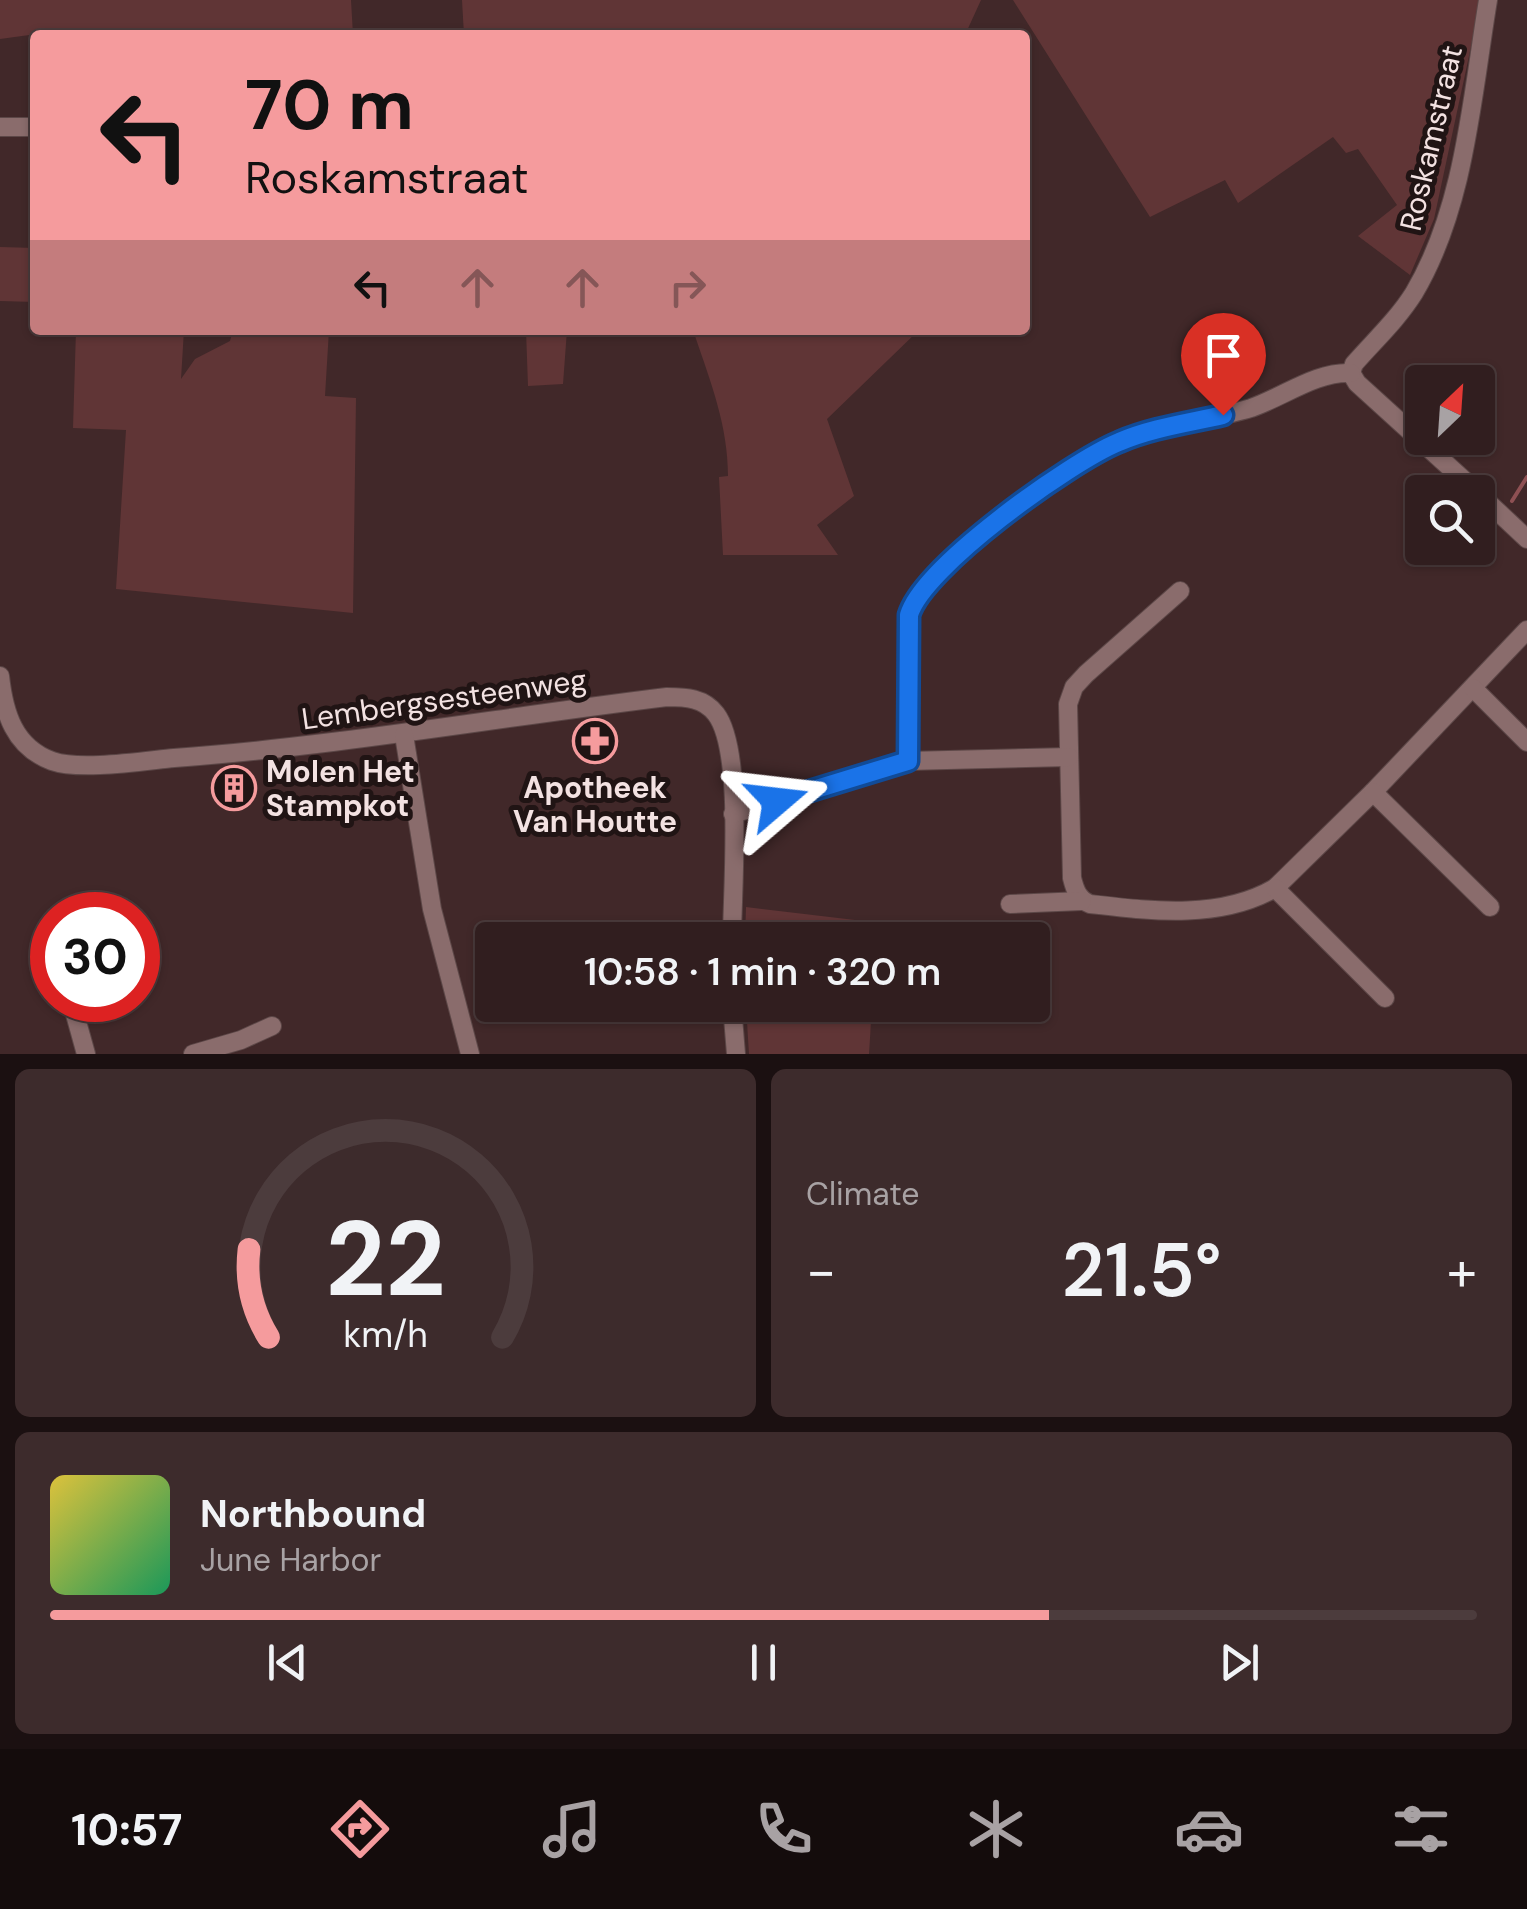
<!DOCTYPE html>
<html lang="en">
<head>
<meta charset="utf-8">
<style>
  body { margin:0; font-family:"DM Sans",sans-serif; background:#3d2b2c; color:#f1f3f6; height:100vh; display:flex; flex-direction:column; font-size:38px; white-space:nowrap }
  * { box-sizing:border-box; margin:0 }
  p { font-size:32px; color:#a8a2a4 }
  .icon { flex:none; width:55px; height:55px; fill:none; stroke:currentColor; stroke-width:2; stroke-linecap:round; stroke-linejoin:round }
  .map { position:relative; height:1054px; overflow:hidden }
  .sheet { display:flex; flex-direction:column; gap:15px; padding:15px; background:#1b1011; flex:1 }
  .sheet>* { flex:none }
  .guide { position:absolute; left:30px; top:30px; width:1000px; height:305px; border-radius:10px; box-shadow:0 2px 8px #0004,0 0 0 2px #4c3c3d; background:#f59b9d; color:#111; overflow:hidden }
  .needle { width:65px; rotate:25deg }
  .tools { position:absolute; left:1405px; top:365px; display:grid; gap:20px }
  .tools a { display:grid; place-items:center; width:90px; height:90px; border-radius:10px; background:#311e1f; box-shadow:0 2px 8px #0004,0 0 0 2px #4c3c3d; font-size:50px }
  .speed { position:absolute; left:30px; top:892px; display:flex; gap:20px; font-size:50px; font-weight:700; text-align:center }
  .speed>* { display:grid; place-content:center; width:130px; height:130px; border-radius:50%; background:#311e1f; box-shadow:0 2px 8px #0004,0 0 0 2px #4c3c3d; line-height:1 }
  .speed .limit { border:15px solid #d22; background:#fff; color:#111 }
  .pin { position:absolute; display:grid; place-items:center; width:85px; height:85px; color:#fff; margin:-102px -42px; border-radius:50% 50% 50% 0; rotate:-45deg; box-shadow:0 0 10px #0007 }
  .pin .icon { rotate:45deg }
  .me { position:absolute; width:110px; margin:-55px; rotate:73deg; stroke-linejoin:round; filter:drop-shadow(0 0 8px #0008) }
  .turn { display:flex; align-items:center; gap:35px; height:210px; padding:0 50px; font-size:45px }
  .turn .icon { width:130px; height:130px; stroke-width:2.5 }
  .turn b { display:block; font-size:70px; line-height:85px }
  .lanes { display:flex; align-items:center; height:95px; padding:0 50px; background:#0003; justify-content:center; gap:50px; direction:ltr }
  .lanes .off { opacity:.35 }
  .big { font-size:75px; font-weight:600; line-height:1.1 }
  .sheet .card { flex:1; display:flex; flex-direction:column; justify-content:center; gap:15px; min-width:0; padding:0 35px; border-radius:15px; background:#3d2b2c }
  .sheet .dial { align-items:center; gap:0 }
  .dial svg { height:260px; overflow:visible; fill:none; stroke:#4c3c3d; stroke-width:7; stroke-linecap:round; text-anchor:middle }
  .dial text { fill:#f1f3f6; stroke:none }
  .song { display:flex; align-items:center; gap:30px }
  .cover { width:120px; height:120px; border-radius:15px; background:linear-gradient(135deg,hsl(50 70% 55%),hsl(150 70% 35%)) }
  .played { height:10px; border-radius:5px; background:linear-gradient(90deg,#f59b9d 70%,#4c3c3d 70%) }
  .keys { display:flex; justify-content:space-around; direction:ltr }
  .heat { display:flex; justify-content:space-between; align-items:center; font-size:55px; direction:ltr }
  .sheet .tiles { flex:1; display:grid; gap:15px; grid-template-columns:1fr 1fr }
  .card:last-child { grid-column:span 2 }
  .trip { position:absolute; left:475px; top:922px; width:575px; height:100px; border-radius:10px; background:#311e1f; box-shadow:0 2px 8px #0004,0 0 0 2px #4c3c3d; font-weight:600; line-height:100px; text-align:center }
  .menu { display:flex; height:160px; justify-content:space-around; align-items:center; background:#140c0c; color:#a8a2a4 }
  .menu .icon { width:70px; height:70px }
  .menu .current { color:#f59b9d }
  .menu b { font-size:45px; color:#f1f3f6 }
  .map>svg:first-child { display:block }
  .green { fill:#603536 }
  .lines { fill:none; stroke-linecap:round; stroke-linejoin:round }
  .stream { stroke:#8e5053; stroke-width:4 }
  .minor-casing { stroke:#5c4747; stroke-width:20 }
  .minor { stroke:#8a6c6c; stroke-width:18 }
  .route-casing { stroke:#114b97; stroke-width:25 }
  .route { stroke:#1a73e8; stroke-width:18 }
  .labels { text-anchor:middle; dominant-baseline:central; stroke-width:10; stroke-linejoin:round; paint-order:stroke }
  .street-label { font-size:30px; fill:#f3e2e2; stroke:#201414 }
  .poi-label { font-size:30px; font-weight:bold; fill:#f3e2e2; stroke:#201414; text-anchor:start }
</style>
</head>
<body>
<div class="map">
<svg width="1527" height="1054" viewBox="0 0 1527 1054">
  <rect width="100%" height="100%" fill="#412829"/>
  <g class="green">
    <polygon points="0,0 351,0 353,35 68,35 66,30 0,39"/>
    <polygon points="462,0 981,0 965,35 464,35"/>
    <polygon points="1013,0 1481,0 1434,219 1410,275 1358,236 1397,205 1358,149 1346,153 1333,137 1238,203 1225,180 1150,217"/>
    <polygon points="0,247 35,248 35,302 0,301"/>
    <polygon points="76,330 184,330 181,379 195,359 230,341 233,330 329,330 325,396 356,398 353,613 116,589 126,430 73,428"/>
    <polygon points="526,330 567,330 563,384 528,386"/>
    <path d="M698 330H919L827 419 854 496 817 525 838 555H723L719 477 728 476C728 426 711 383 695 336Z"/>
    <polygon points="746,907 872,922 875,940 745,940"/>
    <polygon points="746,1005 872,1005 869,1054 749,1054"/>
  </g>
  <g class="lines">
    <polyline class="stream" points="1512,501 1527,477"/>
    <defs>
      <g id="minor">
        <polyline points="0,127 35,127"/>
        <path d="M1351 373 1354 364C1375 340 1397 320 1414 293 1465 207 1472 96 1488 0"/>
        <polyline points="1351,373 1357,383 1477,492"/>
        <polyline points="1478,493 1527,539"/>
        <path d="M1180 591 1086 674 1074 687 1068 704 1072 878C1075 890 1078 899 1090 904 1151 911 1220 920 1275 888L1373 792 1527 630"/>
        <path d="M0 676C4 713 14 747 52 761 80 771 143 761 174 758 339 746 502 717 667 697 686 697 704 698 716 714 744 751 732 891 732 940"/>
        <polyline points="1473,688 1527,742"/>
        <polyline points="404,735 432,909 470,1054"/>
        <polyline points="907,761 1069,757"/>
        <polyline points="1373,792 1490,907"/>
        <path d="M733 814 907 761 909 615C925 563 1079 456 1132 436 1170 422 1212 420 1251 408 1283 397 1317 371 1351 373"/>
        <polyline points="1275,888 1385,998"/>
        <polyline points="1010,904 1082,901"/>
        <polyline points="71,1000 86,1054"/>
        <polyline points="732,1005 736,1054"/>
        <polyline points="193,1054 241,1040 272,1026"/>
      </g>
    </defs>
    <use href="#minor" class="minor-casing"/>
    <use href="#minor" class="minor"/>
  </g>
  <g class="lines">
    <defs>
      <path id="route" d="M777 801 908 761 909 615C923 567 1070 462 1119 442 1151 428 1188 423 1223 415"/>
    </defs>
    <use href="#route" class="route-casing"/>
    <use href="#route" class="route"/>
  </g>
  <defs>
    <symbol id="pharmacy-ring" viewBox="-11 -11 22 22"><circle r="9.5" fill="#201414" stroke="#f59b9d" stroke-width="1.5"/><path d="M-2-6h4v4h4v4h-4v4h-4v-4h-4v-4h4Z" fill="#f59b9d"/></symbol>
    <symbol id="building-ring" viewBox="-11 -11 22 22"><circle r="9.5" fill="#201414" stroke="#f59b9d" stroke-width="1.5"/><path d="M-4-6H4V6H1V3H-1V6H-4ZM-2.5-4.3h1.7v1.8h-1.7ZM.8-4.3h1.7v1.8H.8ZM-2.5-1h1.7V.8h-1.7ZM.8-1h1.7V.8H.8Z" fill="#f59b9d"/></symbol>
  </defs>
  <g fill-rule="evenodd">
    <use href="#pharmacy-ring" x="570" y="716" width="50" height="50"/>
    <use href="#building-ring" x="209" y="763" width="50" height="50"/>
  </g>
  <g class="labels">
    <g class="street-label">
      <text transform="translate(1431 138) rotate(-77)">Roskamstraat</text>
      <text transform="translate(444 699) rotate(-8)">Lembergsesteenweg</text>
    </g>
    <g class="poi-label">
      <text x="266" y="771">Molen Het<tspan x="266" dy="34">Stampkot</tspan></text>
      <text x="595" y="787" text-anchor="middle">Apotheek<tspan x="595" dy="34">Van Houtte</tspan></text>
    </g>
  </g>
</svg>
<div class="tools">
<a><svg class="needle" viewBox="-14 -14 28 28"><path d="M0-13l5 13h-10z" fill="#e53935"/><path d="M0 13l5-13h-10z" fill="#a8a2a4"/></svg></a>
<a><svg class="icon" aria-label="search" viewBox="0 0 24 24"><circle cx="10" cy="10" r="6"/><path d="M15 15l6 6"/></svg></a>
</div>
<div class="speed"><div class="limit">30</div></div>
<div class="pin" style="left:1223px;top:415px;background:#d93025"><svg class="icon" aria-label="arrive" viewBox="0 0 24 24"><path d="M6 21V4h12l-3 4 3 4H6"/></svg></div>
<svg class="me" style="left:777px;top:801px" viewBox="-20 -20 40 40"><path d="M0-17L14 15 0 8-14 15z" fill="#1a73e8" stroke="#fff" stroke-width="4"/></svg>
<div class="trip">10:58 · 1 min · 320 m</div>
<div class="guide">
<div class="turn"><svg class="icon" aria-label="left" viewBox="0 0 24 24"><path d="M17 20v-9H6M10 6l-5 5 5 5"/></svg><div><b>70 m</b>Roskamstraat</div></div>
<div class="lanes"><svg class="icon" aria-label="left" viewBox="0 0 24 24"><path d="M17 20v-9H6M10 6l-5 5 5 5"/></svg><svg class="icon off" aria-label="ahead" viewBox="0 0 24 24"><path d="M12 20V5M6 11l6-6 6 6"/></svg><svg class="icon off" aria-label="ahead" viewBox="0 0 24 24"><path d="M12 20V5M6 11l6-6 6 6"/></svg><svg class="icon off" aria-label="right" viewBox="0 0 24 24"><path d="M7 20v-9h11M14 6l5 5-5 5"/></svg></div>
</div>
</div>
<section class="sheet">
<div class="tiles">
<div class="card dial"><svg viewBox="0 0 100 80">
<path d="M14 69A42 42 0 1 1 86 69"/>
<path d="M14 69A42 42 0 0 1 8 42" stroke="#f59b9d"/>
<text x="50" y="56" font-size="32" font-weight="700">22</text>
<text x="50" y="72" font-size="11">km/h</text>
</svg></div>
<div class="card"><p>Climate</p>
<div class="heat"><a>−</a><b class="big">21.5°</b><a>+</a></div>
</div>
<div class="card">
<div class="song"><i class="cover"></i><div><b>Northbound</b><p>June Harbor</p></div></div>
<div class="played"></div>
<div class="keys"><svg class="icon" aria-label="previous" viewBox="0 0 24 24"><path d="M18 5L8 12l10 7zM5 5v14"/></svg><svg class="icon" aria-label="pause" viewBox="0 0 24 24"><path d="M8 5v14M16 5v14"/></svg><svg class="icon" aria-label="next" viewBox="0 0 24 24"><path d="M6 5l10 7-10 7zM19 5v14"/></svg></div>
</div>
</div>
</section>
<nav class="menu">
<b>10:57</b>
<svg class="icon current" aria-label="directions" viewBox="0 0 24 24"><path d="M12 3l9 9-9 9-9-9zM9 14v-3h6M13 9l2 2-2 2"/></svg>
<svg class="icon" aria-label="music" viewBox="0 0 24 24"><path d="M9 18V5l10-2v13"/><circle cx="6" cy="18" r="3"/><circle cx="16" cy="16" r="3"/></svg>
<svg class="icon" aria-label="phone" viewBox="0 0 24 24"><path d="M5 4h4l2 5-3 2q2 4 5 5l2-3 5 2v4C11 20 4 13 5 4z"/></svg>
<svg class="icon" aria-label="climate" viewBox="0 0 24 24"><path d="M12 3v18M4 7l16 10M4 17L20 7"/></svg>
<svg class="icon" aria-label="car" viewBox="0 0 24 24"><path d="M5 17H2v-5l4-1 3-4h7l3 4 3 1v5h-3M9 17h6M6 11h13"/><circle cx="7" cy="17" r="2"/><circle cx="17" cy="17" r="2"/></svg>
<svg class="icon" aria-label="filters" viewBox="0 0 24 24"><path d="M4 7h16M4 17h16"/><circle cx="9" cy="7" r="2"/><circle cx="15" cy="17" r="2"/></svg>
</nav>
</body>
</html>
